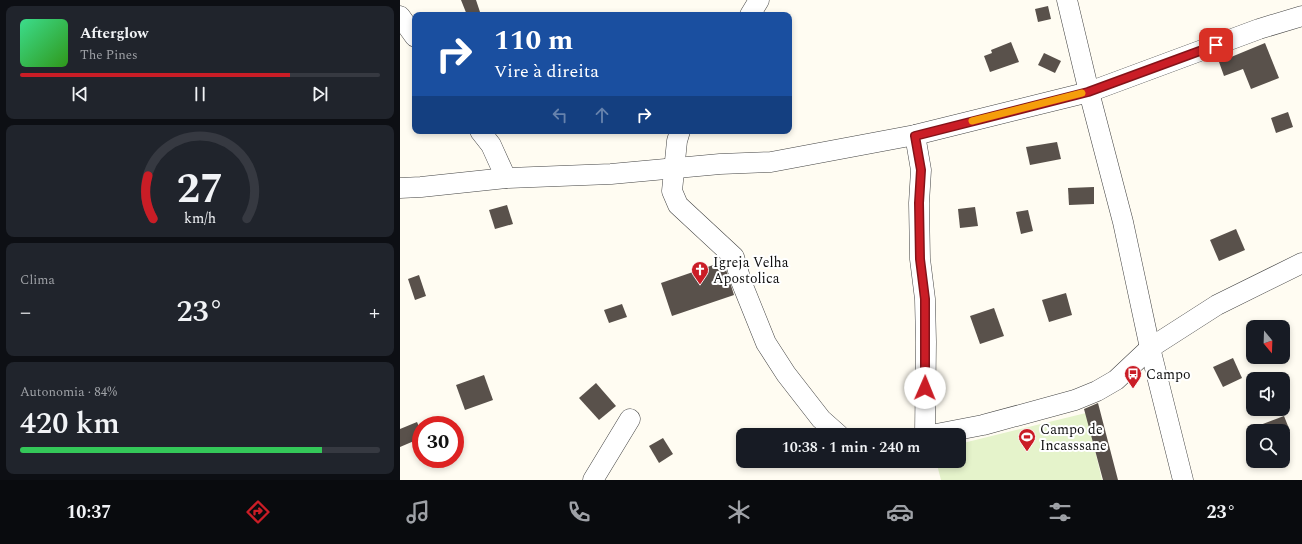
<!DOCTYPE html>
<html lang="pt">
<head>
<meta charset="utf-8">
<style>
  body { margin:0; font-family:Spectral,serif; background:#20242c; color:#f1f3f6; height:100vh; display:flex; flex-direction:column; font-size:15px; white-space:nowrap }
  * { box-sizing:border-box; margin:0 }
  p { font-size:13px; color:#9ea1a6 }
  .icon { flex:none; width:22px; height:22px; fill:none; stroke:currentColor; stroke-width:2; stroke-linecap:round; stroke-linejoin:round }
  .map { position:relative; flex:1; overflow:hidden }
  .drawer { display:flex; flex-direction:column; gap:6px; padding:6px; background:#0d0f14; width:400px }
  .drawer>* { flex:none }
  .hud { position:absolute; left:12px; top:12px; width:380px; height:122px; border-radius:8px; box-shadow:0 2px 6px #0003; background:#1a4fa0; color:#fff; overflow:hidden }
  .needle { width:26px; rotate:161deg }
  .fabs { position:absolute; left:846px; top:320px; display:grid; gap:8px }
  .fabs a { display:grid; place-items:center; width:44px; height:44px; border-radius:8px; background:#171b24; box-shadow:0 2px 6px #0003; font-size:20px }
  .speed { position:absolute; left:12px; top:416px; display:flex; gap:8px; font-size:20px; font-weight:700; text-align:center }
  .speed>* { display:grid; place-content:center; width:52px; height:52px; border-radius:50%; background:#171b24; box-shadow:0 2px 6px #0003; line-height:1 }
  .speed .limit { border:6px solid #d22; background:#fff; color:#111 }
  .pin { position:absolute; display:grid; place-items:center; width:34px; height:34px; color:#fff; margin:-17px; border-radius:8px; box-shadow:0 2px 6px #0006 }
  .me { position:absolute; width:44px; margin:-22px; rotate:1deg; stroke-linejoin:round; filter:drop-shadow(0 0 3px #0008) }
  .turn { display:flex; align-items:center; gap:14px; height:84px; padding:0 16px; font-size:18px }
  .turn .icon { width:52px; height:52px; stroke-width:2.5 }
  .turn b { display:block; font-size:28px; line-height:34px }
  .lanes { display:flex; align-items:center; height:38px; padding:0 16px; background:#0003; justify-content:center; gap:20px; direction:ltr }
  .lanes .off { opacity:.35 }
  .big { font-size:30px; font-weight:600; line-height:1.1 }
  .drawer .tile { flex:1; display:flex; flex-direction:column; justify-content:center; gap:6px; min-width:0; padding:0 14px; border-radius:8px; background:#20242c }
  .drawer .dial { align-items:center; gap:0 }
  .dial svg { height:104px; overflow:visible; fill:none; stroke:#363941; stroke-width:7; stroke-linecap:round; text-anchor:middle }
  .dial text { fill:#f1f3f6; stroke:none }
  .song { display:flex; align-items:center; gap:12px }
  .cover { width:48px; height:48px; border-radius:6px; background:linear-gradient(135deg,hsl(150 70% 55%),hsl(110 70% 35%)) }
  .played { height:4px; border-radius:2px; background:linear-gradient(90deg,#ca1d26 75%,#363941 75%) }
  .keys { display:flex; justify-content:space-around; direction:ltr }
  .heat { display:flex; justify-content:space-between; align-items:center; font-size:22px; direction:ltr }
  .charge { height:6px; border-radius:3px; background:linear-gradient(90deg,#34c759 84%,#363941 0) }
  .trip { position:absolute; left:336px; top:428px; width:230px; height:40px; border-radius:8px; background:#171b24; box-shadow:0 2px 6px #0003; font-weight:600; line-height:40px; text-align:center }
  .tab-bar { display:flex; height:64px; justify-content:space-around; align-items:center; background:#090b0e; color:#9ea1a6 }
  .tab-bar .icon { width:28px; height:28px }
  .tab-bar .on { color:#ca1d26 }
  .tab-bar b { font-size:18px; color:#f1f3f6 }
  main { display:flex; flex:1; min-height:0 }
  .map>svg:first-child { display:block }
  .pitch { fill:#e5f3cb }
  .building { fill:#59514b }
  .lines { fill:none; stroke-linecap:round; stroke-linejoin:round }
  .minor-casing { stroke:#434343; stroke-width:21 }
  .minor { stroke:#fff; stroke-width:20 }
  .route-casing { stroke:#831319; stroke-width:10 }
  .route { stroke:#ca1d26; stroke-width:7 }
  .slow { stroke:#f59e0b; stroke-width:7 }
  .labels { text-anchor:middle; dominant-baseline:central; stroke-width:4; stroke-linejoin:round; paint-order:stroke }
  .poi-label { font-size:14px; fill:#101010; stroke:#fff; text-anchor:start }
</style>
</head>
<body>
<main>
<section class="drawer">
<div class="tile">
<div class="song"><i class="cover"></i><div><b>Afterglow</b><p>The Pines</p></div></div>
<div class="played"></div>
<div class="keys"><svg class="icon" aria-label="previous" viewBox="0 0 24 24"><path d="M18 5L8 12l10 7zM5 5v14"/></svg><svg class="icon" aria-label="pause" viewBox="0 0 24 24"><path d="M8 5v14M16 5v14"/></svg><svg class="icon" aria-label="next" viewBox="0 0 24 24"><path d="M6 5l10 7-10 7zM19 5v14"/></svg></div>
</div>
<div class="tile dial"><svg viewBox="0 0 100 80">
<path d="M14 69A42 42 0 1 1 86 69"/>
<path d="M14 69A42 42 0 0 1 10 36" stroke="#ca1d26"/>
<text x="50" y="56" font-size="32" font-weight="700">27</text>
<text x="50" y="72" font-size="11">km/h</text>
</svg></div>
<div class="tile"><p>Clima</p>
<div class="heat"><a>−</a><b class="big">23°</b><a>+</a></div>
</div>
<div class="tile"><p>Autonomia · 84%</p><b class="big">420 km</b><div class="charge"></div></div>
</section>
<div class="map">
<svg width="902" height="480" viewBox="0 0 902 480">
  <rect width="100%" height="100%" fill="#fffcf2"/>
  <polygon class="pitch" points="686,413 702,480 541,480 536,461 559,461 559,444"/>
  <g class="building">
    <polygon points="61,0 76,0 81,15 67,15"/>
    <polygon points="648,6 651,19 638,22 635,9"/>
    <polygon points="611,42 619,62 590,72 584,56 592,53 591,50"/>
    <polygon points="865,43 879,78 851,89 843,69 824,76 819,62"/>
    <polygon points="644,53 661,61 655,73 638,65"/>
    <polygon points="888,112 893,127 876,133 871,118"/>
    <polygon points="657,142 661,159 630,165 626,147"/>
    <polygon points="694,187 694,204 669,205 668,188"/>
    <polygon points="107,205 113,224 95,229 89,210"/>
    <polygon points="575,207 578,226 560,228 558,209"/>
    <polygon points="628,210 633,231 621,234 616,212"/>
    <polygon points="836,229 845,250 819,261 810,240"/>
    <polygon points="322,262 324,263 334,295 272,316 261,283"/>
    <polygon points="19,275 26,296 15,300 8,279"/>
    <polygon points="666,293 672,315 649,322 642,300"/>
    <polygon points="222,304 227,317 209,323 204,310"/>
    <polygon points="594,308 604,336 580,344 570,316"/>
    <polygon points="833,358 842,378 823,387 813,367"/>
    <polygon points="84,375 93,400 65,410 56,385"/>
    <polygon points="196,383 216,406 199,420 179,398"/>
    <polygon points="698,403 705,430 718,480 703,480 684,409"/>
    <polygon points="884,416 890,431 847,431 847,430"/>
    <polygon points="17,422 21,431 21,438 0,447 0,429"/>
    <polygon points="263,438 273,454 259,463 249,446"/>
  </g>
  <g class="lines">
    <defs>
      <g id="minor">
        <polyline points="667,0 689,92 723,222 750,348 783,480"/>
        <polyline points="350,15 359,0"/>
        <polyline points="0,16 15,37"/>
        <polyline points="80,131 91,145 106,178"/>
        <polyline points="280,131 277,141 272,191 278,205 334,257 341,281 366,343 386,374 421,419 439,435"/>
        <polyline points="515,135 521,170 519,203 520,259 525,299 526,342 525,435"/>
        <polyline points="0,188 21,187 106,178 211,174 320,164 371,162 515,135 689,92 859,29 902,16"/>
        <polyline points="531,435 583,425 675,400 697,391 716,380 750,348 817,305 902,263"/>
        <polyline points="193,480 230,419"/>
      </g>
    </defs>
    <use href="#minor" class="minor-casing"/>
    <use href="#minor" class="minor"/>
  </g>
  <g class="lines">
    <defs>
      <polyline id="route" points="525,388 525,299 520,259 519,203 521,170 515,136 688,92 816,45"/>
    </defs>
    <use href="#route" class="route-casing"/>
    <use href="#route" class="route"/>
    <polyline class="slow" points="572,121 682,93"/>
  </g>
  <defs>
    <symbol id="church-pin" viewBox="-11 -11 22 30"><path d="M0 17L-7.5 6A9.5 9.5 0 1 1 7.5 6Z" fill="#ca1d26" stroke="#fff"/><path d="M-1.2-6h2.4v3.5h3.3v2.4h-3.3V6h-2.4V-.1h-3.3v-2.4h3.3Z" fill="#fff"/></symbol>
    <symbol id="bus-pin" viewBox="-11 -11 22 30"><path d="M0 17L-7.5 6A9.5 9.5 0 1 1 7.5 6Z" fill="#ca1d26" stroke="#fff"/><path d="M-5-6H5V4H4V6H2V4H-2V6H-4V4H-5ZM-3.5-4V0h7V-4ZM-3.5 1.2v1.5H-2V1.2ZM2 1.2v1.5H3.5V1.2Z" fill="#fff"/></symbol>
    <symbol id="stadium-pin" viewBox="-11 -11 22 30"><path d="M0 17L-7.5 6A9.5 9.5 0 1 1 7.5 6Z" fill="#ca1d26" stroke="#fff"/><path d="M0-5a6.5 5 0 1 0 0 10a6.5 5 0 1 0 0-10ZM-3.5-1.8h7v3.6h-7Z" fill="#fff"/></symbol>
  </defs>
  <g fill-rule="evenodd">
    <use href="#church-pin" x="290" y="260" width="20" height="27"/>
    <use href="#bus-pin" x="723" y="364" width="20" height="27"/>
    <use href="#stadium-pin" x="617" y="427" width="20" height="27"/>
  </g>
  <g class="labels">
    <g class="poi-label">
      <text x="313" y="262">Igreja Velha<tspan x="313" dy="16">Apostolica</tspan></text>
      <text x="746" y="374">Campo</text>
      <text x="640" y="429">Campo de<tspan x="640" dy="16">Incasssane</tspan></text>
    </g>
  </g>
</svg>
<div class="fabs">
<a><svg class="needle" viewBox="-14 -14 28 28"><path d="M0-13l5 13h-10z" fill="#e53935"/><path d="M0 13l5-13h-10z" fill="#9ea1a6"/></svg></a>
<a><svg class="icon" aria-label="sound" viewBox="0 0 24 24"><path d="M4 9h4l5-4v14l-5-4H4zM17 9q2 3 0 6"/></svg></a>
<a><svg class="icon" aria-label="search" viewBox="0 0 24 24"><circle cx="10" cy="10" r="6"/><path d="M15 15l6 6"/></svg></a>
</div>
<div class="speed"><div class="limit">30</div></div>
<div class="pin" style="left:816px;top:45px;background:#d93025"><svg class="icon" aria-label="arrive" viewBox="0 0 24 24"><path d="M6 21V4h12l-3 4 3 4H6"/></svg></div>
<svg class="me" style="left:525px;top:388px" viewBox="-20 -20 40 40"><circle r="19" fill="#fff"/><path d="M0-13L10 11 0 6-10 11z" fill="#ca1d26"/></svg>
<div class="trip">10:38 · 1 min · 240 m</div>
<div class="hud">
<div class="turn"><svg class="icon" aria-label="right" viewBox="0 0 24 24"><path d="M7 20v-9h11M14 6l5 5-5 5"/></svg><div><b>110 m</b>Vire à direita</div></div>
<div class="lanes"><svg class="icon off" aria-label="left" viewBox="0 0 24 24"><path d="M17 20v-9H6M10 6l-5 5 5 5"/></svg><svg class="icon off" aria-label="ahead" viewBox="0 0 24 24"><path d="M12 20V5M6 11l6-6 6 6"/></svg><svg class="icon" aria-label="right" viewBox="0 0 24 24"><path d="M7 20v-9h11M14 6l5 5-5 5"/></svg></div>
</div>
</div>
</main>
<nav class="tab-bar">
<b>10:37</b>
<svg class="icon on" aria-label="directions" viewBox="0 0 24 24"><path d="M12 3l9 9-9 9-9-9zM9 14v-3h6M13 9l2 2-2 2"/></svg>
<svg class="icon" aria-label="music" viewBox="0 0 24 24"><path d="M9 18V5l10-2v13"/><circle cx="6" cy="18" r="3"/><circle cx="16" cy="16" r="3"/></svg>
<svg class="icon" aria-label="phone" viewBox="0 0 24 24"><path d="M5 4h4l2 5-3 2q2 4 5 5l2-3 5 2v4C11 20 4 13 5 4z"/></svg>
<svg class="icon" aria-label="climate" viewBox="0 0 24 24"><path d="M12 3v18M4 7l16 10M4 17L20 7"/></svg>
<svg class="icon" aria-label="car" viewBox="0 0 24 24"><path d="M5 17H2v-5l4-1 3-4h7l3 4 3 1v5h-3M9 17h6M6 11h13"/><circle cx="7" cy="17" r="2"/><circle cx="17" cy="17" r="2"/></svg>
<svg class="icon" aria-label="filters" viewBox="0 0 24 24"><path d="M4 7h16M4 17h16"/><circle cx="9" cy="7" r="2"/><circle cx="15" cy="17" r="2"/></svg>
<b>23°</b>
</nav>
</body>
</html>
